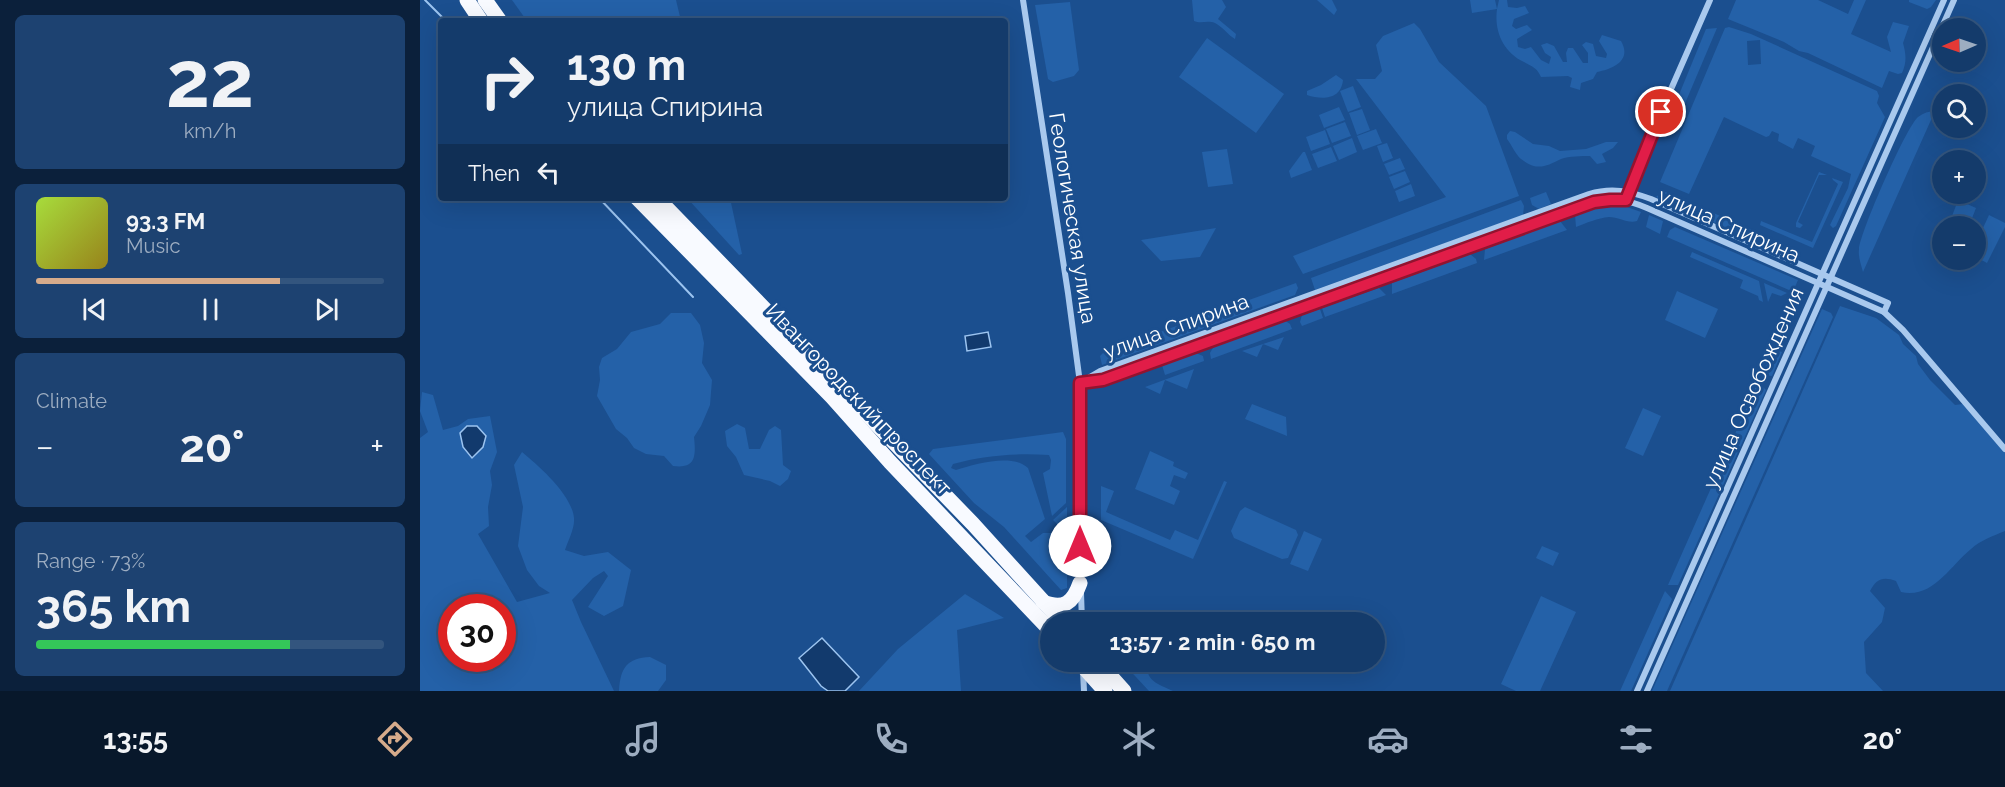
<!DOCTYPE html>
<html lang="en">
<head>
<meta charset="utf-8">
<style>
  body { margin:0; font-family:Raleway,sans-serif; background:#1d4271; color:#f1f3f6; height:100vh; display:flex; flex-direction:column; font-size:22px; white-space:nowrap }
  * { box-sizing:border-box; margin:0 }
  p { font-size:20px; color:#9dadc1 }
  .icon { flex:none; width:33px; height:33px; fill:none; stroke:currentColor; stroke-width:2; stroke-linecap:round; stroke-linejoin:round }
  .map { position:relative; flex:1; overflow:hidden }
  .side { display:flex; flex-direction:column; gap:15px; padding:15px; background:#0b203b; width:420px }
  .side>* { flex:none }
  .hud { position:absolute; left:18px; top:18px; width:570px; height:183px; border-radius:6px; box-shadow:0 6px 24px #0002,0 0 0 2px #33557e; background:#143b6b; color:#f1f3f6; overflow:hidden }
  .needle { width:39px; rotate:268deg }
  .tools { position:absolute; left:1512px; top:18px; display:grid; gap:12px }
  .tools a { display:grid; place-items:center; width:54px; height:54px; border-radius:50%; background:#143b6b; box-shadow:0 6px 24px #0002,0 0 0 2px #33557e; font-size:30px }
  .speed { position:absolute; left:18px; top:594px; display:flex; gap:12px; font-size:30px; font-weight:700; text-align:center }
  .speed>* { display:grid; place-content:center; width:78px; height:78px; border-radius:50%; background:#143b6b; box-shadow:0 6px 24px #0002,0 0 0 2px #33557e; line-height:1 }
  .speed .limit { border:9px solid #d22; background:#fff; color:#111 }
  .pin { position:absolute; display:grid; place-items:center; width:51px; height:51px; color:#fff; margin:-26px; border:3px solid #fff; border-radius:50%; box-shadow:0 2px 6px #0007 }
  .me { position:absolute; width:66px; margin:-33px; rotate:0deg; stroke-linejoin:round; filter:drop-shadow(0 0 4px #0008) }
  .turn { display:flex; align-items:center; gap:21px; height:126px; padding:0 30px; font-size:27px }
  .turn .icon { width:78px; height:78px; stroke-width:2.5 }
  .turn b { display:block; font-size:42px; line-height:51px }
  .then { display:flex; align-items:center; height:57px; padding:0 30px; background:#0003; gap:12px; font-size:22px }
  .big { font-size:45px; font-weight:700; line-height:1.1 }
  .side .widget { flex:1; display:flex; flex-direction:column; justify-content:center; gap:9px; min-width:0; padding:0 21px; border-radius:9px; background:#1d4271 }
  .side .dial { align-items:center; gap:0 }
  .dial b { font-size:78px; line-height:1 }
  .song { display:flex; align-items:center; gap:18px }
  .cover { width:72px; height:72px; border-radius:9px; background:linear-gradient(135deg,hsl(80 70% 55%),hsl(50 70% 35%)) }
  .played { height:6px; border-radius:3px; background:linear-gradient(90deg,#d6ab8b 70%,#33557e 70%) }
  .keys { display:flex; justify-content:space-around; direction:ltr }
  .heat { display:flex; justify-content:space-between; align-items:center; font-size:33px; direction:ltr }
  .charge { height:9px; border-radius:4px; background:linear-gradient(90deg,#34c759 73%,#33557e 0) }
  .trip { position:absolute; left:620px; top:612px; width:345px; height:60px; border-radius:30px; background:#143b6b; box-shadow:0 6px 24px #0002,0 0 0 2px #33557e; font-weight:700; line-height:60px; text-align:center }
  .tab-bar { display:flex; height:96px; justify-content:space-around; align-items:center; background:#08182b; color:#9dadc1 }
  .tab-bar .icon { width:42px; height:42px }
  .tab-bar .active { color:#d6ab8b }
  .tab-bar b { font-size:27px; color:#f1f3f6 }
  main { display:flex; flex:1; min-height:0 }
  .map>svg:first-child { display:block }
  .green { fill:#2461a8; fill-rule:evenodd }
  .water { fill:#123a6d; stroke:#9cc4f0; stroke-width:1.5 }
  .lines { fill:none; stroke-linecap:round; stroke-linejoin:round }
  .stream { stroke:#9cc4f0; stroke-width:2 }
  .minor { stroke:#a9c9ee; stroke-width:6 }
  .trunk { stroke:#f8faff; stroke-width:15 }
  .route-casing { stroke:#92132f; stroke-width:15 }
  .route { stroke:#e11d48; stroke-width:10 }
  .labels { text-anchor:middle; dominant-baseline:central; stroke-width:6; stroke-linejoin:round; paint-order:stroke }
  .street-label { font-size:21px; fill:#fff; stroke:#1b4f8f }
</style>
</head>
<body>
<main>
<section class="side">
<div class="widget dial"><b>22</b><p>km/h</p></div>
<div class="widget">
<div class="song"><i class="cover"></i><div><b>93.3 FM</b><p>Music</p></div></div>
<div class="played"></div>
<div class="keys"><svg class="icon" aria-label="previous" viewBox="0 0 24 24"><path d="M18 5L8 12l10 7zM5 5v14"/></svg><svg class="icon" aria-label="pause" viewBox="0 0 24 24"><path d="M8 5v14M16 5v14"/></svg><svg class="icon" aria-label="next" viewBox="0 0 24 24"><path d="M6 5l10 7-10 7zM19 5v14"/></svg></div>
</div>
<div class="widget"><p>Climate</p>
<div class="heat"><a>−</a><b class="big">20°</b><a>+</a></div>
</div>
<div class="widget"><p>Range · 73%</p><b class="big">365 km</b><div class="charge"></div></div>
</section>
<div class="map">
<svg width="1585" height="691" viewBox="0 0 1585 691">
  <rect width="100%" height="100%" fill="#1b4f8f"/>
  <g class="green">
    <polygon points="92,0 256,0 261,21 107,21"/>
    <path d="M772 0H802L806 7 798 19 816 34 815 39C808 35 803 27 795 23 787 20 781 24 774 21Z"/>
    <polygon points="897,0 912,0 917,10 914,15"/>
    <path d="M1050 0H1075L1077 9 1079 0H1087L1088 7 1097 8 1105 6 1109 13 1094 19 1092 26 1096 29 1107 25 1112 30 1097 39 1098 47 1105 49 1111 47 1121 60 1129 64 1131 57 1125 53 1121 45 1127 43 1134 46 1143 62H1147L1146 53 1148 48H1153L1163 63H1168V53L1162 45 1166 42 1173 44 1176 56 1186 58 1187 54 1179 41 1182 35 1201 41C1212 60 1194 69 1177 72L1173 79 1161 83 1160 90 1150 87 1152 78 1148 76 1121 77C1117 68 1113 67 1104 62 1083 52 1074 31 1077 9L1052 13Z"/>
    <path d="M1316 0H1398L1428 14 1434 0H1446L1431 34 1471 52 1467 37 1473 22 1489 26 1483 43C1486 54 1487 62 1482 73L1478 74 1469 71 1462 88 1388 53 1379 51 1364 42 1308 19Z"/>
    <polygon points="1489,0 1516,0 1511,7 1507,9 1489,2"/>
    <polygon points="650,2 659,70 654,76 633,82 628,79 615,5"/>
    <polygon points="994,23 1000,29 1019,62 1066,106 1099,196 883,274 873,256 1026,197 936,79 955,79 962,71 956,45 963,36"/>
    <path d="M1309 27 1331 34 1457 91 1459 96 1457 103 1465 117 1416 226 1413 228 1410 225 1428 188 1431 174 1391 156 1395 146 1378 138 1373 149 1358 141 1359 134 1352 131 1349 136 1346 137 1304 117 1269 194 1240 182 1305 28ZM1340 40 1341 64 1328 65 1327 41Z"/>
    <polygon points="1297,28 1255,127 1247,124 1286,29"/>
    <polygon points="787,38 864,94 836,133 759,77"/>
    <path d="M916 75 923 80C921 100 902 100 887 95V91L901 85Z"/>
    <polygon points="933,86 941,107 928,112 920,91"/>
    <polygon points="919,107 925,120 904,128 899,115"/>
    <polygon points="942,109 950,130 937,135 929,113"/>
    <path d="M1515 111 1443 272C1441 264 1438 257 1439 249 1440 233 1486 127 1498 117 1503 113 1509 111 1515 111Z"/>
    <polygon points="925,122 931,136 912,143 906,129"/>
    <polygon points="956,129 962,143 943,150 937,136"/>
    <polygon points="905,130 910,144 891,151 886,137"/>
    <path d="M1090 131 1095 132 1113 144 1129 146 1140 151 1166 149 1186 142H1198L1193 148 1182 154 1186 162 1177 164 1170 156C1162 156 1149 156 1141 159 1125 167 1117 171 1101 159 1095 154 1092 145 1087 139V135Z"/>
    <polygon points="932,138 937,152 919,160 913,146"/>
    <polygon points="967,143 973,158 963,162 957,146"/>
    <polygon points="911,147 917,161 898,168 892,154"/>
    <polygon points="807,149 813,184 788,187 782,152"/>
    <polygon points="883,152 885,152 892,170 871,178 869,171"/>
    <polygon points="980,158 985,169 969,175 964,164"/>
    <polygon points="985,171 990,182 974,189 969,177"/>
    <polygon points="1399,172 1407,175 1399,175 1378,222 1383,225 1380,228 1376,227 1376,223"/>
    <polygon points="1412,178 1423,182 1393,248 1340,225 1341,221 1392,242 1418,184 1413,180"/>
    <polygon points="991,184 995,196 979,202 975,191"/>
    <polygon points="1243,191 1337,232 1334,240 1236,197"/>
    <polygon points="1126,192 1131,204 1119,209 1112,205 1110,198"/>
    <polygon points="267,198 310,198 322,254 319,255"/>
    <polygon points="1101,200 1104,206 1103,215 895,290 891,278"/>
    <polygon points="1538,200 1556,208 1549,226 1531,219"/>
    <path d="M1192 205 1204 206 1221 212 1217 221C1208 224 1199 217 1189 217 1178 218 1166 223 1156 227L1155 215 1175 208Z"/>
    <polygon points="1229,215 1243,221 1240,234 1226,227"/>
    <polygon points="1569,215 1585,223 1585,227 1567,263 1556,257 1556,243"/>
    <polygon points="1140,221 1147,230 1064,260 1065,249"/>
    <polygon points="1255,227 1378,280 1375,287 1369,290 1247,237 1250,230"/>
    <polygon points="796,228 780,257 741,261 721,240"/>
    <polygon points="1272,252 1339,281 1343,302 1339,300 1338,296 1320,288 1323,280 1270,257"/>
    <polygon points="1050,254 1056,259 1057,263 972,294 972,283"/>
    <polygon points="876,283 878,288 875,295 682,365 680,356 684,352"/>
    <polygon points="1344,283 1367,293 1361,296 1352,293 1348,302"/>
    <polygon points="959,288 966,295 905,317 902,308"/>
    <polygon points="1257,291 1298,309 1285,338 1245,320"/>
    <path d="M1420 306 1456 318 1479 335 1483 344 1496 356 1498 364 1510 380 1535 405 1543 404 1585 453V531C1573 536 1561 540 1551 549 1529 567 1513 599 1481 592L1476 581C1463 576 1456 579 1450 591L1465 608 1462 622 1444 642 1446 673 1463 691H1250Z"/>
    <polygon points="900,309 903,318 882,326 880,322 882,315"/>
    <polygon points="1402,309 1411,313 1413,317 1247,691 1232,691"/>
    <path d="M251 313H271L280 325 284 343 282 363 292 380 290 405 281 426 274 437C276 456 276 469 253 466L244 456 226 454 214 448 207 438 196 429 177 396 180 380 179 367 182 358 197 349 211 332 240 324Z"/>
    <polygon points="864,320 870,324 872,329 791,359 790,353 794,346"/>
    <polygon points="864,337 858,350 843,344 837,357 822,351"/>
    <polygon points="1356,350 1362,352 1352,376 1342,375 1351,353"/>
    <polygon points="776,353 783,356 784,361 745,375 742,365"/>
    <polygon points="774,369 767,389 745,380 740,394 725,387"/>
    <polygon points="1338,382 1346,390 1258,585 1248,585"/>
    <path d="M2 392 13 395 23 430 38 426 48 419 70 416 77 452 70 471 72 485 68 507 69 526 58 534 97 602 130 593 119 586 107 570 98 546 103 507 94 465 102 452C119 466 152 495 154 518 155 528 148 541 145 550L164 556 188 552 211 570 203 606 184 616 168 607 188 576 184 571 173 578 152 600 161 622 194 691H0V438L8 432 0 411ZM57 426 66 436C64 444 63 450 55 453ZM32 608H82V658H32Z"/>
    <polygon points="832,404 866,417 867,436 825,419"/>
    <polygon points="1223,408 1241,416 1223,456 1205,448"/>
    <polygon points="317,424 325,428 329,449 340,449 349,430 355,426 361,430 363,465 371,471 368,479 360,486 350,481 324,475 316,457 307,446 305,431"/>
    <path d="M643 432 646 439V503L632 516 623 473 630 469 631 460 629 455C596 453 565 455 533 464L531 468 536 470C555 464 593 453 608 468L625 519 605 536 611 542 623 533H647V588L641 590 584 527 554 503 509 454 513 449Z"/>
    <polygon points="730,451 754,462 753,466 768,473 765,479 754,475 750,486 760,491 754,505 715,489"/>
    <polygon points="804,481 807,482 773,559 681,520 681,486 694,491 686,512 750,540 755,530 778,540"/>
    <polygon points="647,507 647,525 637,524 633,520"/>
    <polygon points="825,507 876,530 878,535 868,558 862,559 814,538 811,531 820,511"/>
    <polygon points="884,531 902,539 888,571 870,564"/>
    <polygon points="1122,546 1139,553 1133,566 1116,558"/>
    <polygon points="1245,591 1252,599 1211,691 1200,691"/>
    <polygon points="545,594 584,618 537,630 541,691 439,691 478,649"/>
    <polygon points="1121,596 1156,612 1120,691 1096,691 1081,684"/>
    <path d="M230 657 246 665V680L238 691H199C200 668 207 658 230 657Z"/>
    <path d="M702 662H727C725 681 738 684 753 691H729Z"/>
  </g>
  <g class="water">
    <polygon points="568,332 571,347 547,351 545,336"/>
    <polygon points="47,426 57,426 66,436 63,447 52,458 43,447 40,433"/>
    <polygon points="402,638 439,677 425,691 408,691 401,686 379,658"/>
  </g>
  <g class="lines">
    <g class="stream">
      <polyline points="5,0 26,21"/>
      <polyline points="179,198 273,297"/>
    </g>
    <g class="minor">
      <polyline points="603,0 648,293 660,383 660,583"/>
      <polyline points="1209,194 1241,112 1290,0"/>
      <path d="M663 381 680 371 1169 194C1192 187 1209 191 1231 199L1468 303 1464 312"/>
      <path d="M660 383 683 380 1174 202C1194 198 1209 200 1227 208L1464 312 1483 330 1585 449"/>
      <polyline points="661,593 662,622"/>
      <polyline points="663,671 664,691"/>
      <polyline points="1217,691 1524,0"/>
      <polyline points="1227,691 1534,0"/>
    </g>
    <g class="trunk">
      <polyline points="47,0 61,21"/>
      <polyline points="65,0 80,21"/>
      <polyline points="217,198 412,397 470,462 630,630"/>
      <polyline points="237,198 553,524 642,622"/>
      <path d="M623 602C644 610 653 603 660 583"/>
      <polyline points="659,662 685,691"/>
      <polyline points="678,662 704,691"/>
    </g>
  </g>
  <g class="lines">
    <defs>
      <polyline id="route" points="660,546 660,383 683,380 1174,202 1190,200 1206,200 1241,112"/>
    </defs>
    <use href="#route" class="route-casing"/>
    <use href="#route" class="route"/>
  </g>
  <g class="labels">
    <g class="street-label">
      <text transform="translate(653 218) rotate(81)">Геологическая улица</text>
      <text transform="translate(1309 225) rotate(24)">улица Спирина</text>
      <text transform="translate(756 326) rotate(-20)">улица Спирина</text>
      <text transform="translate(1333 388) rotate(-66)">улица Освобождения</text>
      <text transform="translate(439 399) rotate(46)">Ивангородский проспект</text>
    </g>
  </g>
</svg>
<div class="tools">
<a><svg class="needle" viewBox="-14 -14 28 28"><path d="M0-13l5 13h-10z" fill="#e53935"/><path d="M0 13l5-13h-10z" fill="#9dadc1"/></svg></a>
<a><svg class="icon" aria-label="search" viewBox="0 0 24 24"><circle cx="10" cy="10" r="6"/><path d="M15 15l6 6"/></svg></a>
<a>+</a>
<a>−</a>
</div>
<div class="speed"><div class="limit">30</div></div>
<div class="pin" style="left:1241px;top:112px;background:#d93025"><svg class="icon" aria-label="arrive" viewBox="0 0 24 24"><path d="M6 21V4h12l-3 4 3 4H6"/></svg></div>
<svg class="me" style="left:660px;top:546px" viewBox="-20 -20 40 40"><circle r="19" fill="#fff"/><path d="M0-13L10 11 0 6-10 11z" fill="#e11d48"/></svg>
<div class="trip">13:57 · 2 min · 650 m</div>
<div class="hud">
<div class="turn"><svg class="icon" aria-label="right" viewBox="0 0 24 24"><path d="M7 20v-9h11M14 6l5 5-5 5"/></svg><div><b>130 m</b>улица Спирина</div></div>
<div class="then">Then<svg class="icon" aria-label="left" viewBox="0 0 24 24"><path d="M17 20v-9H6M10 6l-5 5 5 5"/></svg></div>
</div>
</div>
</main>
<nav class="tab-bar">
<b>13:55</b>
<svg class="icon active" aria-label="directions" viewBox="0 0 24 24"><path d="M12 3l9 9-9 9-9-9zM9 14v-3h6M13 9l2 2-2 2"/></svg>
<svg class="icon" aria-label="music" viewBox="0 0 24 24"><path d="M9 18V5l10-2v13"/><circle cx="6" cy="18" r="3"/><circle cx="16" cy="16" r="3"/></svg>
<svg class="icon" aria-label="phone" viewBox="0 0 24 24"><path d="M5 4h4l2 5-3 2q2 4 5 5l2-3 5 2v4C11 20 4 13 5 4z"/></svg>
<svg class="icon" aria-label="climate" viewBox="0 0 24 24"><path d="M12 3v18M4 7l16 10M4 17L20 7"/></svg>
<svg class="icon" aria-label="car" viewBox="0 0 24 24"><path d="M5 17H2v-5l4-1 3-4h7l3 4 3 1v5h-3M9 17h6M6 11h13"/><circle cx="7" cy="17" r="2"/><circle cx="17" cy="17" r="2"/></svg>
<svg class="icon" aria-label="filters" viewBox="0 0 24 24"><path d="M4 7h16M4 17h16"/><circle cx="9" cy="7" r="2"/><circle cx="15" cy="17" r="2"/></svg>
<b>20°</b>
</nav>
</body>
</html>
